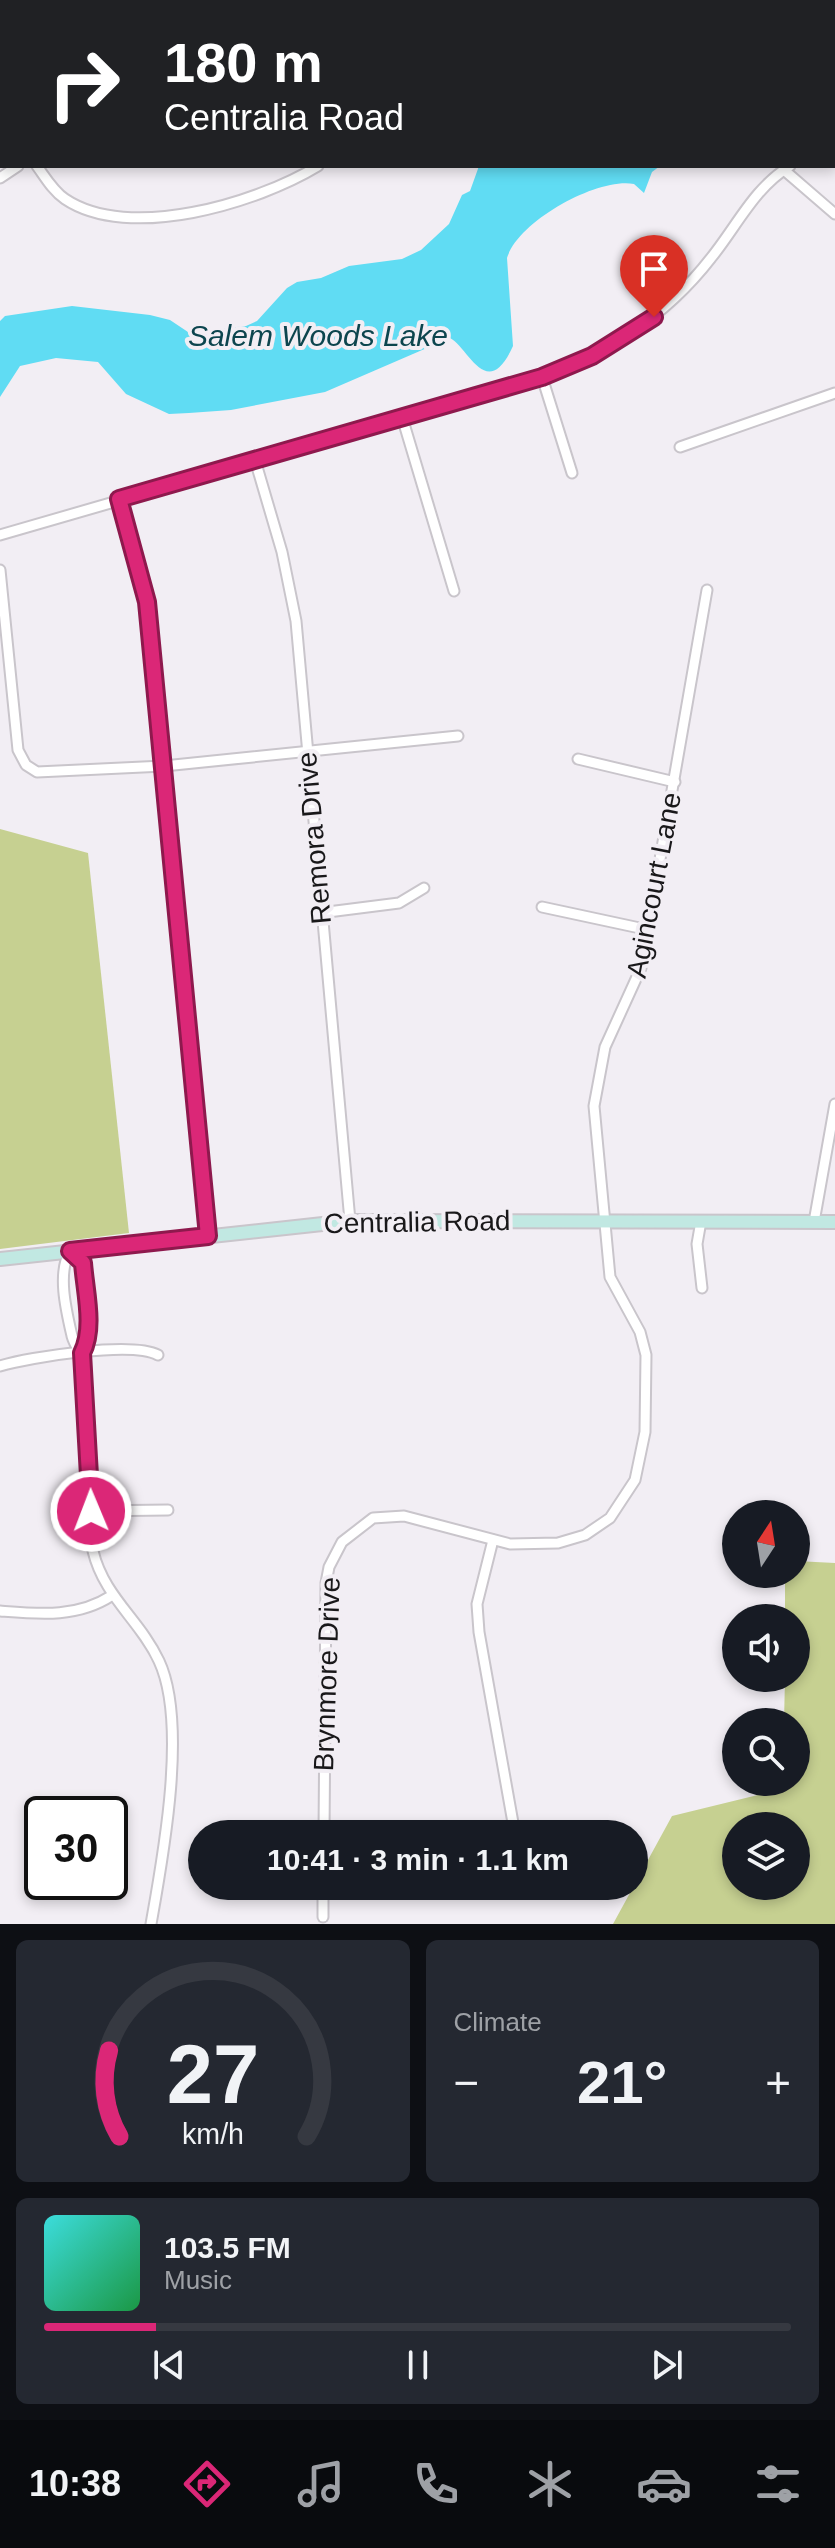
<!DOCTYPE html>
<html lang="en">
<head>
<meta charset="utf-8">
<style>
  body { margin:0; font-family:Helvetica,sans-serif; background:#242831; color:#f1f3f6; height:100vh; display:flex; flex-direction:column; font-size:30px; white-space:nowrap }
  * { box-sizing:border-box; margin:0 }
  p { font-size:26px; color:#9ea1a6 }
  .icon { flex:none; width:44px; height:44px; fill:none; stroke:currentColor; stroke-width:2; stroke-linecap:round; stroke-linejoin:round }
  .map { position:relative; height:1924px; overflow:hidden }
  .side { display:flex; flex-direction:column; gap:16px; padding:16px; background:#0d0f14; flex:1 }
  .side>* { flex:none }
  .top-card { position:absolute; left:0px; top:0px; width:836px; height:168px; box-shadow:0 4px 12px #0003; background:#202124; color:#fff; overflow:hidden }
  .needle { width:52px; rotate:12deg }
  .buttons { position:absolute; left:722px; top:1500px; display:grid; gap:16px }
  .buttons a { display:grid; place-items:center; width:88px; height:88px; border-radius:50%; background:#171b24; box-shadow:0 4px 12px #0003; font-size:40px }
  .speed { position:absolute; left:24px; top:1796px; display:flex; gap:16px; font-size:40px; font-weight:700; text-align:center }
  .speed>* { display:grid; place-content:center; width:104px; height:104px; border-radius:50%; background:#171b24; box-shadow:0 4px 12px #0003; line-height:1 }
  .speed .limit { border:4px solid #111; border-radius:12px; background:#fff; color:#111 }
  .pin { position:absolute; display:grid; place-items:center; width:68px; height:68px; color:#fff; margin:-82px -34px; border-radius:50% 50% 50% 0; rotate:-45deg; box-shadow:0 0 8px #0007 }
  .pin .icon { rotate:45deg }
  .me { position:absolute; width:88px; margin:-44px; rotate:359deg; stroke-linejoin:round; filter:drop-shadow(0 0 6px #0008) }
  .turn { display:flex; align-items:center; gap:28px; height:168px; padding:0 32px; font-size:36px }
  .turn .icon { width:104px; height:104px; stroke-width:2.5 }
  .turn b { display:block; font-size:56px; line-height:68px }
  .big { font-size:60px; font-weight:800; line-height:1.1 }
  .side .card { flex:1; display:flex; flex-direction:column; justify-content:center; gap:12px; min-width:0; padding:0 28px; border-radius:12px; background:#242831 }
  .side .dial { align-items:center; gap:0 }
  .dial svg { height:208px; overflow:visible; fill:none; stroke:#363941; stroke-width:7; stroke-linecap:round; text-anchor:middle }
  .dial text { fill:#f1f3f6; stroke:none }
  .song { display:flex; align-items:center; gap:24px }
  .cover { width:96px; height:96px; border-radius:12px; background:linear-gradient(135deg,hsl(180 70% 55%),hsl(140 70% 35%)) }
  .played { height:8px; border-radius:4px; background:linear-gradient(90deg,#db2777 15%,#363941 15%) }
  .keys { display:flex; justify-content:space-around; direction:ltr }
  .heat { display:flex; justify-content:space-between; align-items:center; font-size:44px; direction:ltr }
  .side .tiles { flex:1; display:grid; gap:16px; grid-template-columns:1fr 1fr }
  .card:last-child { grid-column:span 2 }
  .trip { position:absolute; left:188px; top:1820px; width:460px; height:80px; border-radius:40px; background:#171b24; box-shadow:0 4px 12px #0003; font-weight:800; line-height:80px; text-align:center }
  .dock { display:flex; height:128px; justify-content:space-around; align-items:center; background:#090b0e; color:#9ea1a6 }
  .dock .icon { width:56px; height:56px }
  .dock .on { color:#db2777 }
  .dock b { font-size:36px; color:#f1f3f6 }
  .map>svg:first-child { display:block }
  .green { fill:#c6d091; fill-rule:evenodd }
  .water { fill:#60dcf3 }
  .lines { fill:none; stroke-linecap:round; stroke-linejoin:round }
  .street-casing { stroke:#c9c5cb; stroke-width:13 }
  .secondary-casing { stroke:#c9c5cb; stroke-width:16 }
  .street { stroke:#fff; stroke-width:9 }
  .secondary { stroke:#c1e8e2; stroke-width:12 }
  .route-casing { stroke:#8e194d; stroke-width:20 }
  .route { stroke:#db2777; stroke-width:14 }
  .labels { text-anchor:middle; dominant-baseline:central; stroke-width:8; stroke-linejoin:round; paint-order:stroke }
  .street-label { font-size:28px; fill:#19181a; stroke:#f2eef4 }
  .water-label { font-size:30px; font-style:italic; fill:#0c454e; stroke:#f2eef4 }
</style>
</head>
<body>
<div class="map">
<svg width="835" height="1924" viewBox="0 0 835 1924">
  <rect width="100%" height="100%" fill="#f2eef4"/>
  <g class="green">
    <polygon points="0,829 88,853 129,1233 0,1249"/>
    <path d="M796 1561 835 1563V1924H613L672 1816 783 1789 784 1782H796V1722H784L785 1678H796V1618H785V1574H796ZM736 1826H796V1886H736Z"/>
  </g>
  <path class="water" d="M479 166H660L652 172 644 193 634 184C598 177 518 221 507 258L513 346C487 403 469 348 450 338L325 392 231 410 189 413 169 414 126 394 98 362 56 358 20 366 0 397V321L5 316 72 306 150 315 170 320 188 332 246 326 257 321 287 288 297 282 321 278 349 266 402 259 421 250 449 224 462 195 470 191Z"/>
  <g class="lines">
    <defs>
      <g id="street">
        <polyline points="469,0 474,2"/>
        <polyline points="166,2 167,0"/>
        <polyline points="834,146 835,145"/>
        <path d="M37 166C45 177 53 191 65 199 129 242 257 203 318 166"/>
        <polyline points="784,170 835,214"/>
        <polyline points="0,178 18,166"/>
        <polyline points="542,377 572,473"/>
        <polyline points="402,417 454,591"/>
        <polyline points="680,447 835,393"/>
        <polyline points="255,460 282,552 296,621 350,1221"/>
        <polyline points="119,499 147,602 208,1236"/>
        <path d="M0 535 525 383C599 359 663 320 711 258 737 226 754 188 790 166"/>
        <polyline points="0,570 18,750 26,765 37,772 164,766 458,736"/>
        <polyline points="578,759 675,782"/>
        <polyline points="542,907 649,930"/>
        <polyline points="320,913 399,903 424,888"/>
        <polyline points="701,1221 697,1244 702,1288"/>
        <polyline points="814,1222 835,1104"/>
        <path d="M82 1353 89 1339 83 1263 70 1251C57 1273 66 1310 72 1336 75 1347 82 1353 84 1364L93 1551C104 1597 140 1620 159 1661 188 1723 163 1857 151 1924"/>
        <path d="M0 1366C30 1357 132 1341 158 1355"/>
        <polyline points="91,1511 168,1510"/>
        <polyline points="493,1540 477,1604 479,1632 515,1834"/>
        <path d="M0 1611C39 1614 77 1618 111 1596"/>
        <polyline points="324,1834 326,1583 329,1567 342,1542 373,1518 404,1516 510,1544 558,1543 585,1535 610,1518 635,1480 645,1432 646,1355 640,1332 610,1277 594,1106 605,1047 641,968 707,590"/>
        <polyline points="323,1917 323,1886"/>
      </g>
      <polyline id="secondary" points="0,1259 350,1221 835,1222"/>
    </defs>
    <use href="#street" class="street-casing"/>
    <use href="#secondary" class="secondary-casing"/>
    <use href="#street" class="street"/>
    <use href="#secondary" class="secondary"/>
  </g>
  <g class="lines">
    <defs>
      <path id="route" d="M91 1511 82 1353C95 1328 85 1291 83 1263L70 1251 208 1236 147 602 119 499 542 377 592 356 654 317"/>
    </defs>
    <use href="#route" class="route-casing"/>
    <use href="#route" class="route"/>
  </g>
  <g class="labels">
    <g class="street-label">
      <text transform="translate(314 838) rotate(-95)">Remora Drive</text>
      <text transform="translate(654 885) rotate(-79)">Agincourt Lane</text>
      <text transform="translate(417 1222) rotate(-1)">Centralia Road</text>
      <text transform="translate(327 1674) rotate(-88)">Brynmore Drive</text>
    </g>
    <g class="water-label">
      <text x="318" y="335">Salem Woods Lake</text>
    </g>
  </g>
</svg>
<div class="buttons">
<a><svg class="needle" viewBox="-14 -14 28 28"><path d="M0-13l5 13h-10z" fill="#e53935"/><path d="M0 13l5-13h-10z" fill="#9ea1a6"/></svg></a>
<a><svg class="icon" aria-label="sound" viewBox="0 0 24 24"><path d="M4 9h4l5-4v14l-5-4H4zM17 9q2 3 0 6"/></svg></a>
<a><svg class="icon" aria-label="search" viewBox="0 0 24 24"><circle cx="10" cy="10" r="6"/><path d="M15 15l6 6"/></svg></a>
<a><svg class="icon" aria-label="layers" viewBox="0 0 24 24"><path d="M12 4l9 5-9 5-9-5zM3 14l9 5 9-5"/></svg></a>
</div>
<div class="speed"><div class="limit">30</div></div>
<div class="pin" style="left:654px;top:317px;background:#d93025"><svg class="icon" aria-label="arrive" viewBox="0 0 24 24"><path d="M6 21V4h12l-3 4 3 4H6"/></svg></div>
<svg class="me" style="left:91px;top:1511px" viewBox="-20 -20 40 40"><circle r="17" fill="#db2777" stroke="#fff" stroke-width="3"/><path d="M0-11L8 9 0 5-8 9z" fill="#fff"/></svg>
<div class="trip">10:41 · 3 min · 1.1 km</div>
<div class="top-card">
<div class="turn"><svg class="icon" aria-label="right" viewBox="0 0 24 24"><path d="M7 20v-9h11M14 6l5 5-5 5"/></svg><div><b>180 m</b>Centralia Road</div></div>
</div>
</div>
<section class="side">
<div class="tiles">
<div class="card dial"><svg viewBox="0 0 100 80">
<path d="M14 69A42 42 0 1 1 86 69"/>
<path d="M14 69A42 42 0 0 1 10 36" stroke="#db2777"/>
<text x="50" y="56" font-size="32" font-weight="700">27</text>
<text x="50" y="72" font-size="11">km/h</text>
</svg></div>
<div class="card"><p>Climate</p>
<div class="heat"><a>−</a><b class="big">21°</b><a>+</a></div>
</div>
<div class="card">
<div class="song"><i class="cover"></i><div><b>103.5 FM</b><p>Music</p></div></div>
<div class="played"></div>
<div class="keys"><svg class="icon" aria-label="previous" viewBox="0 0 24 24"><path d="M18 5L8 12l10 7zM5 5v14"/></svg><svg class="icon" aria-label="pause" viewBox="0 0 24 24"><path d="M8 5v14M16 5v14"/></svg><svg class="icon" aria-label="next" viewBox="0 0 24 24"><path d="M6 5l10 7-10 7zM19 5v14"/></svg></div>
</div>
</div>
</section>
<nav class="dock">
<b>10:38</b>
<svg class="icon on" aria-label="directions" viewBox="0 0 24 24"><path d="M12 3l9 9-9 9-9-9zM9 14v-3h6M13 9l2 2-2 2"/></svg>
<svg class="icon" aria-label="music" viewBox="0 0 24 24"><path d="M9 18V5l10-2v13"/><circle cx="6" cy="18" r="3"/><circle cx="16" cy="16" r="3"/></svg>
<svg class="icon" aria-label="phone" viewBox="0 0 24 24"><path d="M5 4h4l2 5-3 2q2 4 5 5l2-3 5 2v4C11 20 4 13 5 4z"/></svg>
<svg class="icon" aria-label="climate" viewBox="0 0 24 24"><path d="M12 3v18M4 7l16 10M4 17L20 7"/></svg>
<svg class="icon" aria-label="car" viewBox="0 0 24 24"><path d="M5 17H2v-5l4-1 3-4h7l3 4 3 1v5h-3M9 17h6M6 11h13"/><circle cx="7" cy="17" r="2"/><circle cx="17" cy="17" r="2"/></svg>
<svg class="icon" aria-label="filters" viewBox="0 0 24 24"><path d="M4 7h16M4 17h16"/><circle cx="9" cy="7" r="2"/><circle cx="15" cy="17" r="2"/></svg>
</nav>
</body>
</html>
